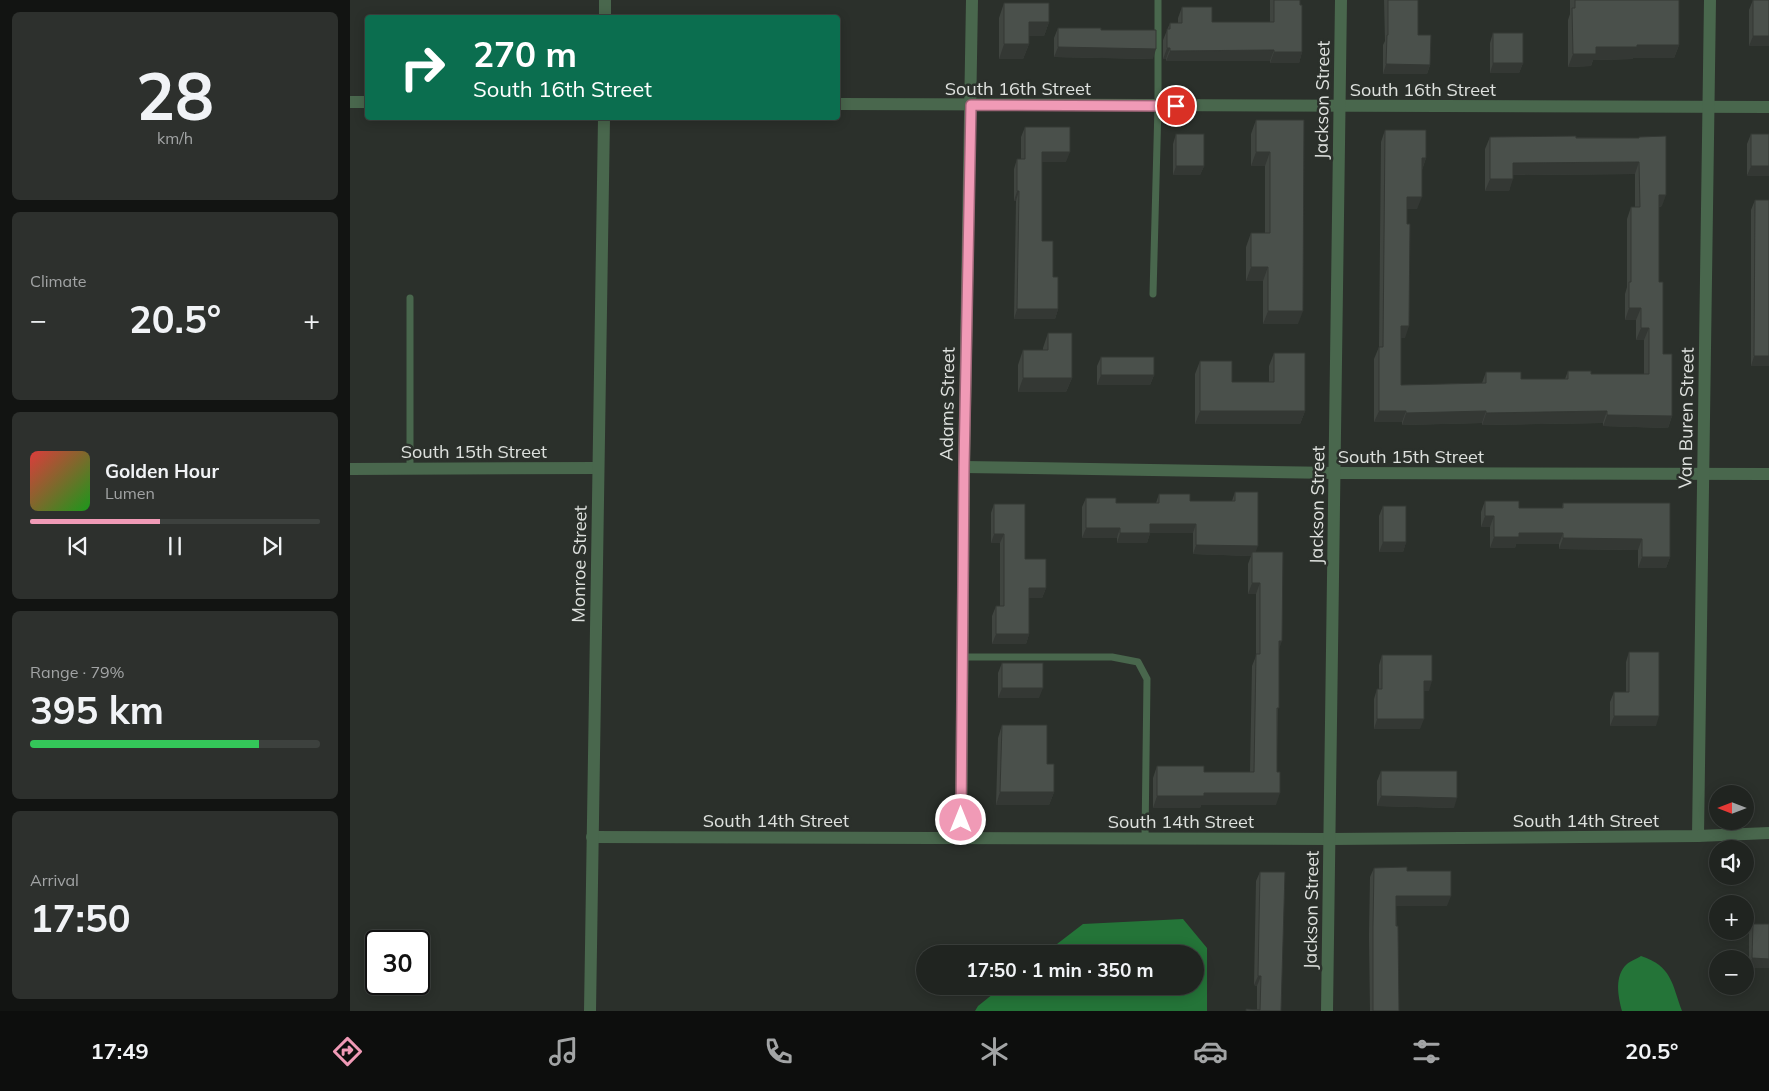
<!DOCTYPE html>
<html lang="en">
<head>
<meta charset="utf-8">
<style>
  body { margin:0; font-family:Mulish,sans-serif; background:#2d302d; color:#f1f3f6; height:100vh; display:flex; flex-direction:column; font-size:19px; white-space:nowrap }
  * { box-sizing:border-box; margin:0 }
  p { font-size:16px; color:#a2a4a5 }
  .icon { flex:none; width:28px; height:28px; fill:none; stroke:currentColor; stroke-width:2; stroke-linecap:round; stroke-linejoin:round }
  .map { position:relative; flex:1; overflow:hidden }
  .drawer { display:flex; flex-direction:column; gap:12px; padding:12px; background:#121412; width:350px }
  .drawer>* { flex:none }
  .top-card { position:absolute; left:15px; top:15px; width:475px; height:105px; border-radius:5px; box-shadow:0 2px 12px #0003,0 0 0 1px #3d413e; background:#0b6e4f; color:#fff; overflow:hidden }
  .needle { width:32px; rotate:270deg }
  .tools { position:absolute; left:1359px; top:785px; display:grid; gap:10px }
  .tools a { display:grid; place-items:center; width:45px; height:45px; border-radius:50%; background:#202420; box-shadow:0 2px 12px #0003,0 0 0 1px #3d413e; font-size:25px }
  .speed { position:absolute; left:15px; top:930px; display:flex; gap:10px; font-size:25px; font-weight:700; text-align:center }
  .speed>* { display:grid; place-content:center; width:65px; height:65px; border-radius:50%; background:#202420; box-shadow:0 2px 12px #0003,0 0 0 1px #3d413e; line-height:1 }
  .speed .limit { border:2px solid #111; border-radius:8px; background:#fff; color:#111 }
  .pin { position:absolute; display:grid; place-items:center; width:42px; height:42px; color:#fff; margin:-21px; border:2px solid #fff; border-radius:50%; box-shadow:0 1px 5px #0007 }
  .me { position:absolute; width:55px; margin:-28px; rotate:0deg; stroke-linejoin:round; filter:drop-shadow(0 0 4px #0008) }
  .turn { display:flex; align-items:center; gap:18px; height:105px; padding:0 25px; font-size:22px }
  .turn .icon { width:65px; height:65px; stroke-width:2.5 }
  .turn b { display:block; font-size:35px; line-height:42px }
  .big { font-size:38px; font-weight:700; line-height:1.1 }
  .drawer .widget { flex:1; display:flex; flex-direction:column; justify-content:center; gap:8px; min-width:0; padding:0 18px; border-radius:8px; background:#2d302d }
  .drawer .dial { align-items:center; gap:0 }
  .dial b { font-size:65px; line-height:1 }
  .song { display:flex; align-items:center; gap:15px }
  .cover { width:60px; height:60px; border-radius:8px; background:linear-gradient(135deg,hsl(0 70% 55%),hsl(120 70% 35%)) }
  .played { height:5px; border-radius:2px; background:linear-gradient(90deg,#f09ab6 45%,#3d413e 45%) }
  .keys { display:flex; justify-content:space-around; direction:ltr }
  .heat { display:flex; justify-content:space-between; align-items:center; font-size:28px; direction:ltr }
  .charge { height:8px; border-radius:4px; background:linear-gradient(90deg,#34c759 79%,#3d413e 0) }
  .trip { position:absolute; left:566px; top:945px; width:288px; height:50px; border-radius:25px; background:#202420; box-shadow:0 2px 12px #0003,0 0 0 1px #3d413e; font-weight:700; line-height:50px; text-align:center }
  .dock { display:flex; height:80px; justify-content:space-around; align-items:center; background:#0d0e0d; color:#a2a4a5 }
  .dock .icon { width:35px; height:35px }
  .dock .on { color:#f09ab6 }
  .dock b { font-size:22px; color:#f1f3f6 }
  main { display:flex; flex:1; min-height:0 }
  .map>svg:first-child { display:block }
  .forest { fill:#247438 }
  .lines { fill:none; stroke-linecap:round; stroke-linejoin:round }
  .lane { stroke:#49674d; stroke-width:7 }
  .street { stroke:#49674d; stroke-width:12 }
  .wall { fill:#404540 }
  .shaded-wall { fill:#343834 }
  .building { fill:#4a504b; stroke:#343834 }
  .route-casing { stroke:#9c6476; stroke-width:12 }
  .route { stroke:#f09ab6; stroke-width:9 }
  .labels { text-anchor:middle; dominant-baseline:central; stroke-width:5; stroke-linejoin:round; paint-order:stroke }
  .street-label { font-size:18px; fill:#dee1de; stroke:#2b302b }
</style>
</head>
<body>
<main>
<section class="drawer">
<div class="widget dial"><b>28</b><p>km/h</p></div>
<div class="widget"><p>Climate</p>
<div class="heat"><a>−</a><b class="big">20.5°</b><a>+</a></div>
</div>
<div class="widget">
<div class="song"><i class="cover"></i><div><b>Golden Hour</b><p>Lumen</p></div></div>
<div class="played"></div>
<div class="keys"><svg class="icon" aria-label="previous" viewBox="0 0 24 24"><path d="M18 5L8 12l10 7zM5 5v14"/></svg><svg class="icon" aria-label="pause" viewBox="0 0 24 24"><path d="M8 5v14M16 5v14"/></svg><svg class="icon" aria-label="next" viewBox="0 0 24 24"><path d="M6 5l10 7-10 7zM19 5v14"/></svg></div>
</div>
<div class="widget"><p>Range · 79%</p><b class="big">395 km</b><div class="charge"></div></div>
<div class="widget"><p>Arrival</p><b class="big">17:50</b></div>
</section>
<div class="map">
<svg width="1419" height="1011" viewBox="0 0 1419 1011">
  <rect width="100%" height="100%" fill="#2b302b"/>
  <g class="forest">
    <polygon points="833,919 857,948 857,1011 625,1011 628,1006 653,986 845,986 845,954 694,954 733,924"/>
    <path d="M1291 956C1322 966 1322 984 1332 1011H1272C1268 996 1264 976 1277 964 1280 961 1287 959 1291 956Z"/>
  </g>
  <g class="lines">
    <g class="lane">
      <polyline points="803,294 808,106 808,0"/>
      <polyline points="60,298 60,468"/>
      <polyline points="612,657 762,657 788,662 797,679 795,839"/>
    </g>
    <g class="street">
      <polyline points="255,18 255,0"/>
      <polyline points="0,102 18,102"/>
      <polyline points="488,104 1419,107"/>
      <polyline points="614,467 985,473 1419,474"/>
      <polyline points="0,469 248,468"/>
      <polyline points="1348,836 1360,0"/>
      <polyline points="242,837 980,839 1348,836 1419,833"/>
      <polyline points="611,838 614,467 622,0"/>
      <polyline points="240,1011 254,118"/>
      <polyline points="977,1011 991,0"/>
    </g>
  </g>
  <g class="wall">
    <polygon points="920,0 950,0 952,52 949,63 920,63 920,61 816,61 816,59 813,59 813,40 820,23 828,23 828,18 832,7 862,22 920,22"/>
    <polygon points="1034,0 1068,0 1068,35 1080,65 1077,74 1033,74 1033,45 1035,41"/>
    <polygon points="1220,0 1329,0 1329,45 1324,58 1283,58 1283,59 1243,60 1241,66 1218,67 1218,20 1220,14"/>
    <polygon points="1403,0 1419,0 1419,46 1399,46 1399,10"/>
    <polygon points="654,3 699,22 694,36 679,36 679,44 673,59 649,59 649,18"/>
    <polygon points="708,28 803,59 704,57 704,38"/>
    <polygon points="1143,33 1173,63 1169,73 1140,73 1140,43"/>
    <polygon points="906,120 954,120 948,324 913,324 913,281 896,281 896,247 901,233 915,233 915,166 901,166 901,134"/>
    <polygon points="675,127 716,162 692,162 692,241 703,277 708,309 705,319 664,319 666,201 664,201 664,169 667,159 671,159 671,137"/>
    <polygon points="1035,130 1076,158 1072,170 1067,209 1057,209 1055,338 1051,338 1051,385 1132,383 1136,372 1171,379 1215,379 1218,371 1241,374 1294,374 1294,340 1286,340 1286,320 1275,320 1275,294 1277,287 1277,219 1281,207 1285,207 1285,174 1163,175 1159,191 1135,191 1135,149 1140,137 1289,138 1289,137 1312,206 1309,207 1309,282 1313,354 1322,416 1318,428 1253,426 1253,423 1132,425 1132,423 1052,425 1052,422 1024,422 1024,359 1029,347 1031,142"/>
    <polygon points="826,134 854,166 850,175 823,175 823,144"/>
    <polygon points="1401,134 1419,134 1397,176 1397,144"/>
    <polygon points="1405,200 1419,200 1419,366 1401,366 1401,210"/>
    <polygon points="698,333 722,378 716,392 668,392 668,365 673,350 693,350 693,348"/>
    <polygon points="924,353 955,411 950,424 845,424 845,374 850,361 882,382 919,382 919,366"/>
    <polygon points="751,357 804,375 800,385 747,385 747,366"/>
    <polygon points="885,492 906,552 929,650 926,805 851,805 850,808 803,808 803,778 807,766 854,772 900,772 902,666 906,656 906,594 898,594 898,564 901,556 843,554 843,533 800,533 797,543 767,543 767,538 732,538 732,507 736,498 766,503 806,503 809,494 840,501 882,501"/>
    <polygon points="1135,501 1169,508 1212,508 1213,503 1320,503 1320,557 1316,568 1288,568 1288,550 1209,549 1209,544 1166,544 1165,548 1140,548 1140,527 1131,527 1131,512"/>
    <polygon points="644,504 675,559 696,588 692,598 679,598 679,634 676,644 642,644 642,616 646,606 650,606 650,543 641,543 641,513"/>
    <polygon points="1033,506 1056,542 1053,552 1029,552 1029,516"/>
    <polygon points="1279,652 1306,726 1260,726 1260,702 1264,692 1276,692 1276,662"/>
    <polygon points="1032,655 1079,691 1074,691 1070,729 1024,729 1024,699 1027,689 1029,689 1029,665"/>
    <polygon points="652,663 689,698 648,698 648,673"/>
    <polygon points="652,725 697,764 704,792 699,805 646,805 648,738"/>
    <polygon points="1031,771 1104,808 1027,806 1027,781"/>
    <polygon points="1024,868 1057,871 1097,906 1046,906 1049,1011 1020,1011 1019,936 1020,877"/>
    <polygon points="910,872 931,1011 896,1011 896,1009 907,1010 907,986 904,985 906,881"/>
    <polygon points="1403,924 1419,924 1399,968 1399,933"/>
  </g>
  <g class="shaded-wall">
    <polygon points="679,22 699,22 694,36 673,36"/>
    <polygon points="1403,36 1419,36 1419,46 1399,46"/>
    <polygon points="654,44 679,44 673,59 649,59"/>
    <polygon points="1287,45 1329,45 1324,58 1283,58 1283,59 1243,60 1241,66 1218,67 1223,54 1246,47"/>
    <polygon points="708,47 806,49 803,59 704,57"/>
    <polygon points="817,48 820,48 816,59 813,59"/>
    <polygon points="924,50 920,61 816,61 820,51"/>
    <polygon points="924,52 952,52 949,63 920,63"/>
    <polygon points="1143,63 1173,63 1169,73 1140,73"/>
    <polygon points="1036,64 1080,65 1077,74 1033,74"/>
    <polygon points="692,152 720,152 716,162 689,162"/>
    <polygon points="906,152 920,152 915,166 901,166"/>
    <polygon points="1072,158 1076,158 1072,170"/>
    <polygon points="1289,162 1285,174 1159,175 1163,163"/>
    <polygon points="826,166 854,166 850,175 823,175"/>
    <polygon points="1401,166 1419,166 1419,176 1397,176"/>
    <polygon points="1140,179 1163,179 1159,191 1135,191"/>
    <polygon points="667,191 669,191 666,201 664,201"/>
    <polygon points="1309,195 1316,195 1312,206 1305,207"/>
    <polygon points="1057,197 1072,197 1067,209 1053,209"/>
    <polygon points="901,267 918,267 913,281 896,281"/>
    <polygon points="1279,308 1291,308 1286,320 1275,320"/>
    <polygon points="667,309 708,309 705,319 664,319"/>
    <polygon points="918,311 953,311 948,324 913,324"/>
    <polygon points="1051,326 1059,326 1055,338 1047,338"/>
    <polygon points="1291,328 1299,328 1294,340 1286,340"/>
    <polygon points="1404,356 1419,356 1419,366 1401,366"/>
    <polygon points="751,375 804,375 800,385 747,385"/>
    <polygon points="673,378 722,378 716,392 668,392"/>
    <polygon points="850,411 955,411 950,424 845,424"/>
    <polygon points="1029,411 1056,411 1052,422 1024,422"/>
    <polygon points="1136,411 1132,423 1052,425 1056,413"/>
    <polygon points="1257,411 1253,423 1132,425 1136,413"/>
    <polygon points="1257,415 1322,416 1318,428 1253,426"/>
    <polygon points="1135,516 1144,516 1140,527 1131,527"/>
    <polygon points="800,524 846,524 843,533 800,533 797,543 767,543 770,533"/>
    <polygon points="736,528 770,528 767,538 732,538"/>
    <polygon points="1169,533 1213,533 1209,544 1166,544 1165,548 1140,548 1144,537"/>
    <polygon points="644,534 654,534 650,543 641,543"/>
    <polygon points="1213,538 1292,539 1288,550 1209,549"/>
    <polygon points="1033,542 1056,542 1053,552 1029,552"/>
    <polygon points="846,545 908,546 904,556 902,552 901,556 843,554"/>
    <polygon points="1292,557 1320,557 1316,568 1288,568"/>
    <polygon points="902,583 910,583 906,594 898,594"/>
    <polygon points="679,588 696,588 692,598 676,598"/>
    <polygon points="646,634 679,634 676,644 642,644"/>
    <polygon points="929,641 932,641 928,652"/>
    <polygon points="1074,681 1082,681 1079,691 1070,691"/>
    <polygon points="652,688 693,688 689,698 648,698"/>
    <polygon points="1264,716 1309,716 1306,726 1260,726"/>
    <polygon points="1027,719 1074,719 1070,729 1024,729"/>
    <polygon points="650,792 704,792 699,805 646,805"/>
    <polygon points="854,793 930,793 926,805 851,805 850,808 803,808 807,796"/>
    <polygon points="1031,796 1107,798 1104,808 1027,806"/>
    <polygon points="1046,896 1101,896 1097,906 1043,906"/>
    <polygon points="1402,958 1419,959 1419,968 1399,968"/>
    <polygon points="908,976 911,976 907,986 904,985"/>
  </g>
  <g class="building">
    <polygon points="924,0 950,0 950,5 952,5 952,52 924,52 924,50 820,51 820,48 817,48 817,29 820,29 820,23 832,23 832,7 862,7 862,22 924,22"/>
    <polygon points="1038,0 1068,0 1068,35 1081,35 1080,65 1036,64 1037,35 1038,35"/>
    <polygon points="1225,0 1329,0 1329,45 1287,45 1287,47 1246,47 1246,54 1223,54 1222,8 1225,8"/>
    <rect x="1403" y="0" width="16" height="36"/>
    <polygon points="654,3 699,3 699,22 679,22 679,44 654,44"/>
    <polygon points="708,28 751,28 751,30 806,30 806,49 708,47"/>
    <rect x="1143" y="33" width="30" height="30"/>
    <polygon points="906,120 954,120 953,311 918,311 918,267 901,267 901,233 920,233 920,152 906,152"/>
    <polygon points="675,127 720,127 720,152 692,152 692,241 703,241 703,277 708,277 708,309 667,309 669,191 667,191 667,159 675,159"/>
    <polygon points="1035,130 1076,130 1076,158 1072,158 1072,197 1057,197 1057,224 1060,224 1059,326 1051,326 1051,385 1136,383 1136,372 1171,372 1171,379 1218,379 1218,371 1241,371 1241,374 1299,374 1299,328 1291,328 1291,308 1279,308 1279,282 1281,282 1281,207 1290,207 1289,162 1163,163 1163,179 1140,179 1140,137 1226,136 1226,138 1289,138 1289,137 1316,136 1316,195 1309,195 1309,282 1313,282 1313,354 1322,354 1322,416 1257,415 1257,411 1136,413 1136,411 1056,413 1056,411 1029,411 1029,347 1033,347"/>
    <rect x="826" y="134" width="28" height="32"/>
    <rect x="1401" y="134" width="18" height="32"/>
    <polygon points="1405,200 1419,200 1419,356 1404,356"/>
    <polygon points="698,333 722,333 722,378 673,378 673,350 698,350"/>
    <polygon points="924,353 955,353 955,411 850,411 850,361 882,361 882,382 924,382"/>
    <rect x="751" y="357" width="53" height="18"/>
    <polygon points="885,492 908,492 908,546 846,545 846,524 800,524 800,533 770,533 770,528 736,528 736,498 766,498 766,503 809,503 809,494 840,494 840,501 885,501"/>
    <polygon points="1135,501 1169,501 1169,508 1213,508 1213,503 1320,503 1320,557 1292,557 1292,539 1213,538 1213,533 1169,533 1169,537 1144,537 1144,516 1135,516"/>
    <polygon points="644,504 675,504 675,559 696,559 696,588 679,588 679,634 646,634 646,606 654,606 654,534 644,534"/>
    <rect x="1033" y="506" width="23" height="36"/>
    <polygon points="902,552 933,552 932,641 929,641 929,708 927,708 927,772 930,772 930,793 854,793 854,796 807,796 807,766 854,766 854,772 904,772 906,654 910,654 910,583 902,583"/>
    <polygon points="1279,652 1309,652 1309,716 1264,716 1264,692 1279,692"/>
    <polygon points="1032,655 1082,655 1082,681 1074,681 1074,719 1027,719 1027,689 1032,689"/>
    <rect x="652" y="663" width="41" height="25"/>
    <polygon points="652,725 697,725 697,764 704,764 704,792 650,792"/>
    <polygon points="1031,771 1107,771 1107,798 1031,796"/>
    <polygon points="1057,867 1057,871 1101,871 1101,896 1046,896 1046,926 1048,926 1049,1011 1023,1011 1023,926 1024,868"/>
    <polygon points="910,872 935,872 931,1011 896,1011 896,1009 910,1010 911,976 908,976"/>
    <polygon points="1403,924 1419,924 1419,959 1402,958"/>
  </g>
  <g class="lines">
    <defs>
      <polyline id="route" points="611,820 614,467 621,105 826,106"/>
    </defs>
    <use href="#route" class="route-casing"/>
    <use href="#route" class="route"/>
  </g>
  <g class="labels">
    <g class="street-label">
      <text x="668" y="88">South 16th Street</text>
      <text x="1073" y="89">South 16th Street</text>
      <text transform="translate(972 100) rotate(-89)">Jackson Street</text>
      <text transform="translate(597 404) rotate(-89)">Adams Street</text>
      <text transform="translate(1336 418) rotate(-89)">Van Buren Street</text>
      <text x="124" y="451">South 15th Street</text>
      <text x="1061" y="456">South 15th Street</text>
      <text transform="translate(967 505) rotate(-89)">Jackson Street</text>
      <text transform="translate(229 564) rotate(-89)">Monroe Street</text>
      <text x="426" y="820">South 14th Street</text>
      <text x="1236" y="820">South 14th Street</text>
      <text x="831" y="821">South 14th Street</text>
      <text transform="translate(961 910) rotate(-89)">Jackson Street</text>
    </g>
  </g>
</svg>
<div class="tools">
<a><svg class="needle" viewBox="-14 -14 28 28"><path d="M0-13l5 13h-10z" fill="#e53935"/><path d="M0 13l5-13h-10z" fill="#a2a4a5"/></svg></a>
<a><svg class="icon" aria-label="sound" viewBox="0 0 24 24"><path d="M4 9h4l5-4v14l-5-4H4zM17 9q2 3 0 6"/></svg></a>
<a>+</a>
<a>−</a>
</div>
<div class="speed"><div class="limit">30</div></div>
<div class="pin" style="left:826px;top:106px;background:#d93025"><svg class="icon" aria-label="arrive" viewBox="0 0 24 24"><path d="M6 21V4h12l-3 4 3 4H6"/></svg></div>
<svg class="me" style="left:611px;top:820px" viewBox="-20 -20 40 40"><circle r="17" fill="#f09ab6" stroke="#fff" stroke-width="3"/><path d="M0-11L8 9 0 5-8 9z" fill="#fff"/></svg>
<div class="trip">17:50 · 1 min · 350 m</div>
<div class="top-card">
<div class="turn"><svg class="icon" aria-label="right" viewBox="0 0 24 24"><path d="M7 20v-9h11M14 6l5 5-5 5"/></svg><div><b>270 m</b>South 16th Street</div></div>
</div>
</div>
</main>
<nav class="dock">
<b>17:49</b>
<svg class="icon on" aria-label="directions" viewBox="0 0 24 24"><path d="M12 3l9 9-9 9-9-9zM9 14v-3h6M13 9l2 2-2 2"/></svg>
<svg class="icon" aria-label="music" viewBox="0 0 24 24"><path d="M9 18V5l10-2v13"/><circle cx="6" cy="18" r="3"/><circle cx="16" cy="16" r="3"/></svg>
<svg class="icon" aria-label="phone" viewBox="0 0 24 24"><path d="M5 4h4l2 5-3 2q2 4 5 5l2-3 5 2v4C11 20 4 13 5 4z"/></svg>
<svg class="icon" aria-label="climate" viewBox="0 0 24 24"><path d="M12 3v18M4 7l16 10M4 17L20 7"/></svg>
<svg class="icon" aria-label="car" viewBox="0 0 24 24"><path d="M5 17H2v-5l4-1 3-4h7l3 4 3 1v5h-3M9 17h6M6 11h13"/><circle cx="7" cy="17" r="2"/><circle cx="17" cy="17" r="2"/></svg>
<svg class="icon" aria-label="filters" viewBox="0 0 24 24"><path d="M4 7h16M4 17h16"/><circle cx="9" cy="7" r="2"/><circle cx="15" cy="17" r="2"/></svg>
<b>20.5°</b>
</nav>
</body>
</html>
